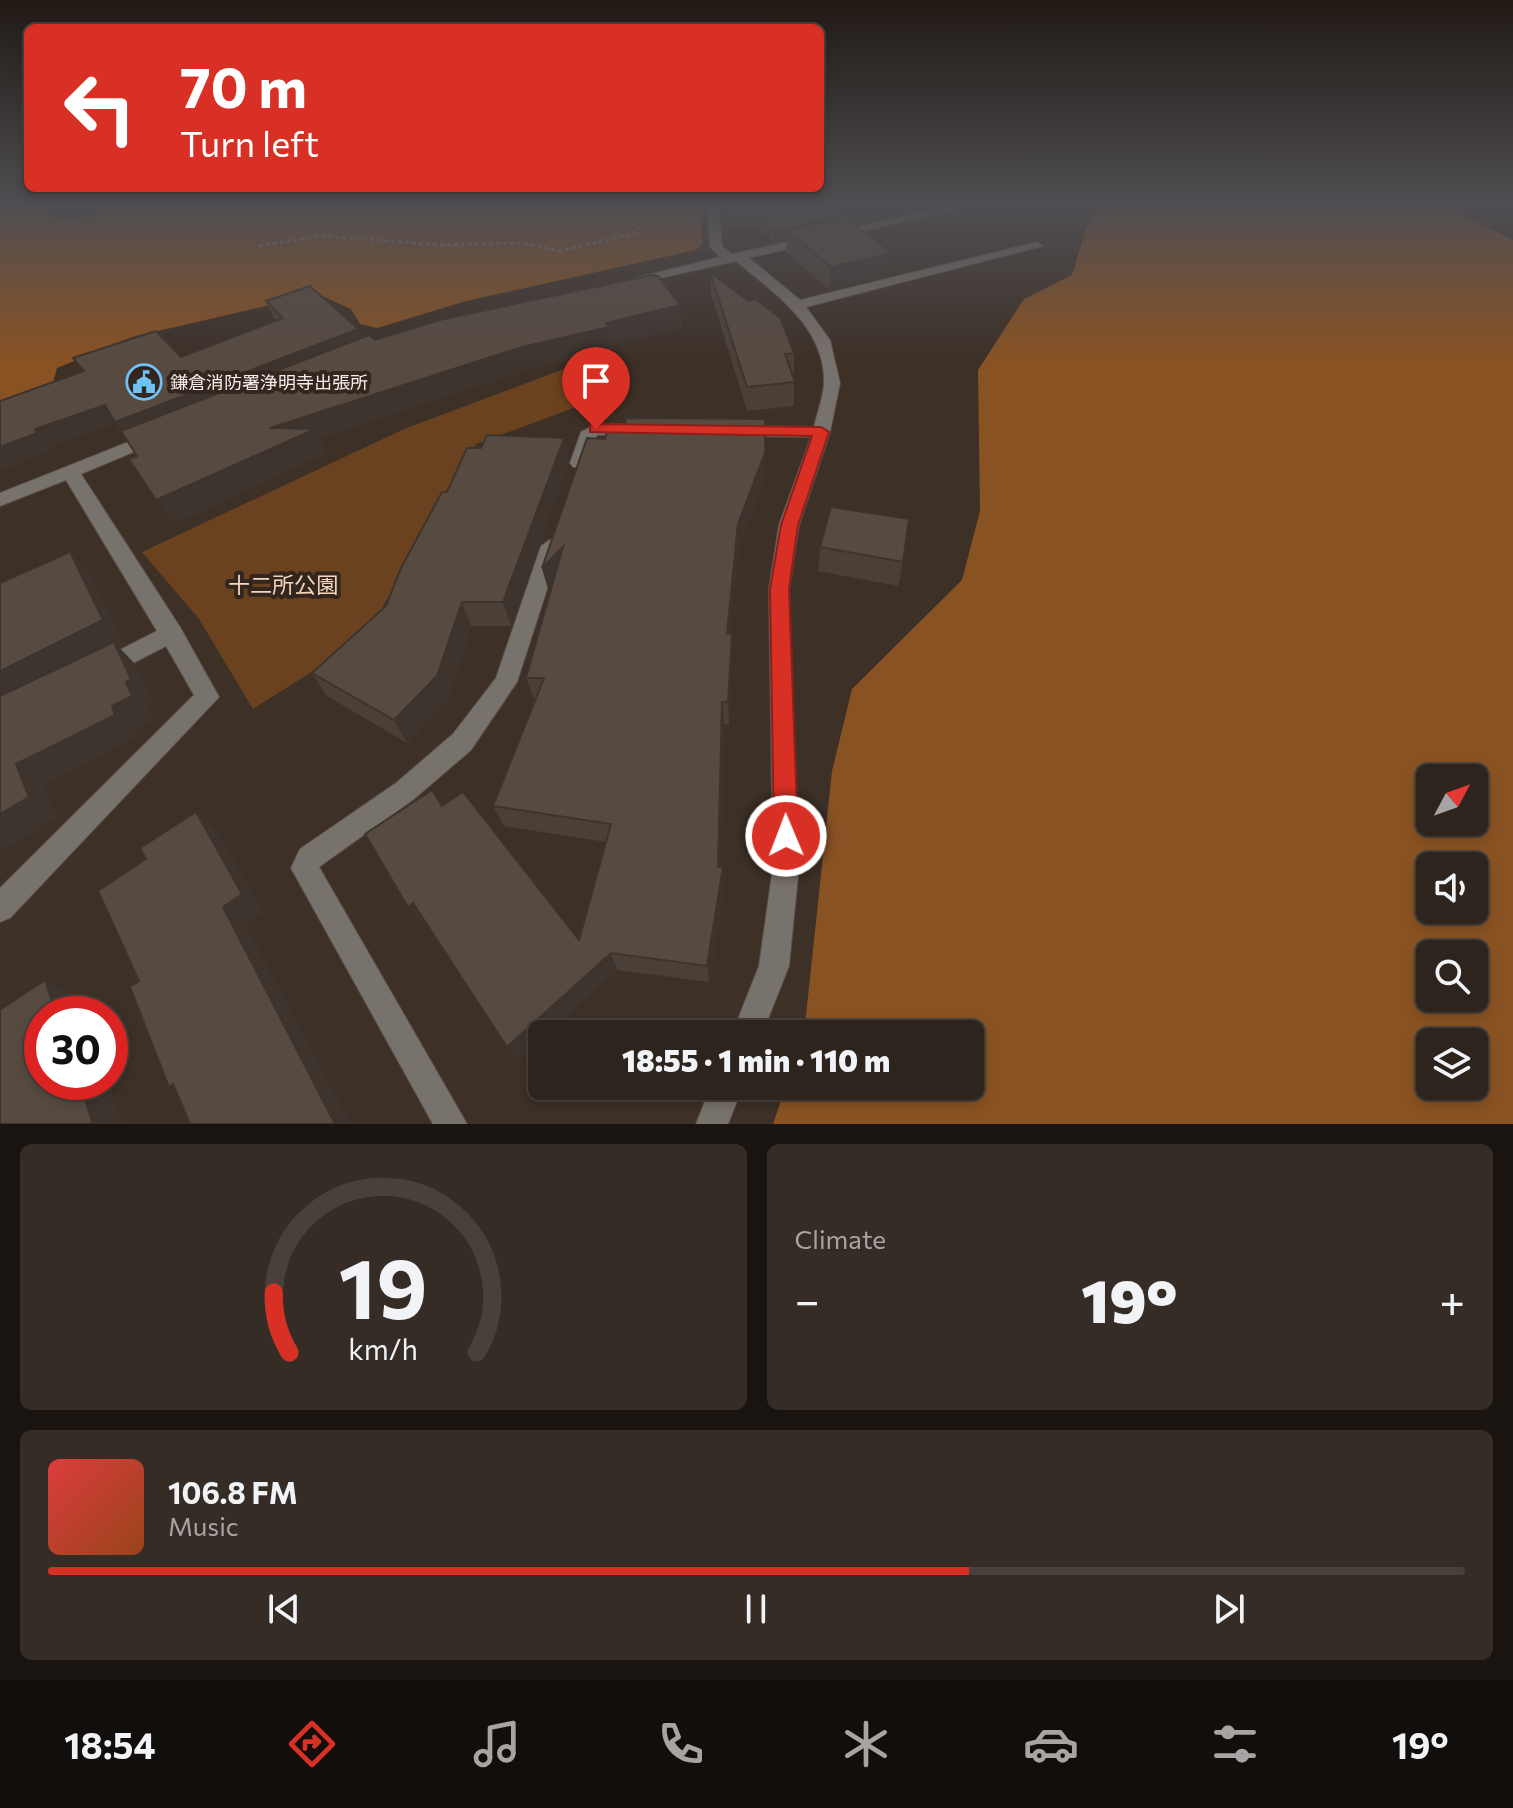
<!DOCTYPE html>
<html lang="en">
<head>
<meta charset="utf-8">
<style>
  body { margin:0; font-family:Commissioner,"Noto Sans JP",sans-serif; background:#352c26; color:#f1f3f6; height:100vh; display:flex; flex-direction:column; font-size:30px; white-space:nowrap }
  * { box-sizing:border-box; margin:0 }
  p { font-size:26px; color:#a7a4a4 }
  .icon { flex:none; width:44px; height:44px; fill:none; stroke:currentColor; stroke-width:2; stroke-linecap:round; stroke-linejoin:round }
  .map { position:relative; height:1124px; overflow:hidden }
  .panel { display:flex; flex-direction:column; gap:20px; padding:20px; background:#191410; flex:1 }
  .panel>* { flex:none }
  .banner { position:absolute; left:24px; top:24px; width:800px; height:168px; border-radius:12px; box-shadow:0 4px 12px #0003,0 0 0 2px #48413b; background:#d93025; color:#fff; overflow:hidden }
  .needle { width:52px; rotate:49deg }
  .tools { position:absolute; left:1416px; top:764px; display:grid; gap:16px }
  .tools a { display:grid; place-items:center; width:72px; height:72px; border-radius:12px; background:#2d241d; box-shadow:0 4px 12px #0003,0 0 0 2px #48413b; font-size:40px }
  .speed { position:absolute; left:24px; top:996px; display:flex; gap:16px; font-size:40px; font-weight:700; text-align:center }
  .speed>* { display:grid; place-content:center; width:104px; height:104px; border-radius:50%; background:#2d241d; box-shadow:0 4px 12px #0003,0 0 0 2px #48413b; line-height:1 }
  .speed .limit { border:12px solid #d22; background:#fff; color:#111 }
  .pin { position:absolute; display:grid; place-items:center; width:68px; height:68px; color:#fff; margin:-82px -34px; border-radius:50% 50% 50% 0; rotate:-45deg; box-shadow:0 0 8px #0007 }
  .pin .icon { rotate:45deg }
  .me { position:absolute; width:88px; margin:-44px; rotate:359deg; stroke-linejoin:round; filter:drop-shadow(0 0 6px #0008) }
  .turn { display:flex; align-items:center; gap:28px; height:168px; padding:0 24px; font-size:36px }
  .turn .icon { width:104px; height:104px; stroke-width:2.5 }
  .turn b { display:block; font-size:56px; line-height:68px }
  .big { font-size:60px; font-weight:800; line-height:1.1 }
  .panel .tile { flex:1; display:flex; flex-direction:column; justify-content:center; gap:12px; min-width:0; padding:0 28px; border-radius:12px; background:#352c26 }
  .panel .dial { align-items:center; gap:0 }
  .dial svg { height:208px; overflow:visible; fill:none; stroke:#48413b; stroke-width:7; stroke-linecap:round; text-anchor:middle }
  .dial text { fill:#f1f3f6; stroke:none }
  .song { display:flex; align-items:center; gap:24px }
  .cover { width:96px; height:96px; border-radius:12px; background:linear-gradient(135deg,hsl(0 70% 55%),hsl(20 70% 35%)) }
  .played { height:8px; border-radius:4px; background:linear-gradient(90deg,#d93025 65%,#48413b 65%) }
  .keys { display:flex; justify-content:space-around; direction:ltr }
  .heat { display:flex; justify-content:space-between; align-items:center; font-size:44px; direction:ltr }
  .panel .tiles { flex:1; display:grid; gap:20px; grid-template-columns:1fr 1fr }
  .tile:last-child { grid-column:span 2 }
  .trip { position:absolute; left:528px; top:1020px; width:456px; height:80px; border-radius:12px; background:#2d241d; box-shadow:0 4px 12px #0003,0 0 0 2px #48413b; font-weight:800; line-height:80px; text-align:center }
  .menu { display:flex; height:128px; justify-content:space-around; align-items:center; background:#120e0c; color:#a7a4a4 }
  .menu .icon { width:56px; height:56px }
  .menu .active { color:#d93025 }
  .menu b { font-size:36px; color:#f1f3f6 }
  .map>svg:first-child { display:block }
  .green { fill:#6b421f }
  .forest { fill:#895223; fill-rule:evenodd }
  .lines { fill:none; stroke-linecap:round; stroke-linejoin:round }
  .minor-casing { stroke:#5a4e46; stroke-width:2 }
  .path { stroke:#8b8179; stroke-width:3; stroke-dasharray:4 3; stroke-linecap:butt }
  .minor { fill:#78726d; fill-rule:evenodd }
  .wall { fill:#4b4038 }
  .shaded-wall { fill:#3d342e }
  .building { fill:#574b41; stroke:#3d342e; stroke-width:2 }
  .route { fill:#d93025; stroke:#8d1f18; stroke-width:2 }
  .labels { text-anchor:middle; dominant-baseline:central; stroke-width:8; stroke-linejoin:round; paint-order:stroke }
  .far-poi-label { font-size:18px; fill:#f6eee8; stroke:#32261e; text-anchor:start }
  .park-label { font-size:22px; fill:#f7d5bd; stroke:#32261e }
</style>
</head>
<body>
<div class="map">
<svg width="1513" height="1124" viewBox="0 0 1513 1124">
  <rect width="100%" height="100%" fill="#3c3027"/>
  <polygon class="green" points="577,364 606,396 476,444 364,639 253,709 199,619 142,552 404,429"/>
  <g class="forest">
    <path d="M0 205H31V212C64 221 94 221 124 205H698L703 243 696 250 466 301 377 328 360 324 351 309 318 294 132 337 57 368 52 387 0 418Z"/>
    <path d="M1103 205H1443L1513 240V1124H773L786 1086H970V1034H804L832 771 852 689 962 580 980 511 978 370 1024 299 1072 275 1086 229ZM1430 778H1474V822H1430ZM1430 866H1474V910H1430ZM1430 954H1474V998H1430ZM1430 1042H1474V1086H1430Z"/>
  </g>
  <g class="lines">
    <defs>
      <g id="minor">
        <path d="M707 205H719L722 246 732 254 954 205H974L749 258 800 300 1037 242 1043 246 806 307 830 340 840 383 830 432 799 525 789 589 799 867 789 966 762 1034H732L759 966 773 867 769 589 779 525 811 437 740 436 731 431 740 426 814 427C817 413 823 398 824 384 826 327 774 293 736 261L626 286 619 282 720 257 710 247Z"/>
        <polygon points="596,424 632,424 640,429 632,434 597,435 585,467 573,467 570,463 581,432"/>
        <polygon points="156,431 165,436 162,440 81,474 180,627 219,697 10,918 0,922 0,888 194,695 166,646 112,674 104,677 96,674 93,668 96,662 157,631 66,480 0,506 0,493"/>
        <polygon points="551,539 561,546 517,682 471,750 414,799 319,867 467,1124 433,1124 291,868 300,849 396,783 453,734 496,678 541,546"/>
        <polygon points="711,1086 743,1086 728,1124 696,1124"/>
      </g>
    </defs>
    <use href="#minor" class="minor-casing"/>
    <polyline class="path" points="259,246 320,236 441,245 523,243 559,251 633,234 644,221 621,206 578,205"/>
    <use href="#minor" class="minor"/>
  </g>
  <g class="wall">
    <polygon points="841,216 841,218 889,275 829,290 786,252 787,239 774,242 759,228 731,228 731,217"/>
    <polygon points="710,272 794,353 794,406 747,411 711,294"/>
    <polygon points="266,301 358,329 362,337 375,340 680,305 682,328 611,345 612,350 528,370 320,439 327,453 174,524 137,456 116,423 50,447 52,451 0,470 0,401 83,372 73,358 181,357 277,321 274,318"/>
    <polygon points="765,453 765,478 738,549 730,634 732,658 729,725 724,724 720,867 723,867 724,887 709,982 617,970 542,1034 542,1039 519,1060 507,1047 426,923 423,925 442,806 579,940 606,842 504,826 493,806 535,701 526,678 551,591 549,592 542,568"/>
    <polygon points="569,462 511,626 471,626 449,699 407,743 327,696 312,673 386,606 447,492"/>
    <polygon points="820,547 903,562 898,586 818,571"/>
  </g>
  <g class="shaded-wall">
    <polygon points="841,216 840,227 787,230 787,239 774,242 774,231"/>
    <polygon points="892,253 889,275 829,290 831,267"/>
    <polygon points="680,305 682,328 611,345 612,350 528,370 320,439 327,453 174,524 156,500 270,428 522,347 606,323"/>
    <polygon points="358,329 365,346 128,439 116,423 50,447 52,451 0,470 0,447 35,429 105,405"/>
    <polygon points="564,438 569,462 511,626 503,602"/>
    <polygon points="765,453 765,478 738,549 728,658 727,634 738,524"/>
    <polygon points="563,547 569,572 549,592 542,568"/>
    <polygon points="70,552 92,577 125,644 119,647 136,665 154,702 148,705 155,719 135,729 138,737 44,786 58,818 0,852 0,814 16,764 0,708 0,671"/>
    <polygon points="462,602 471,626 449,699 407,743 394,720"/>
    <polygon points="732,634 732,658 729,725 728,702"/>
    <polygon points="722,702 724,724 720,886 718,867"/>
    <polygon points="196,812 219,833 264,913 246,925 351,1124 335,1124 223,907"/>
    <polygon points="723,867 724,887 709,982 707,966"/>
    <polygon points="413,903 428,921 423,925 408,907"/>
    <polygon points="611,953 617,970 548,1034 542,1034 542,1039 519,1060 507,1047"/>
    <polygon points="45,980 78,996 84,1014 56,1014"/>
    <polygon points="79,1082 108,1082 123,1124 93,1124"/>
  </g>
  <g class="building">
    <polygon points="732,205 834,205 841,216 774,231 759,217 731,217"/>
    <polygon points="848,217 852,223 892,253 831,267 787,230"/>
    <polygon points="710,272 748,301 755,299 780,318 794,353 785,354 795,382 747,387"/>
    <polygon points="652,275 658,276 680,305 606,323 609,327 522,347 270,428 315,429 156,500 129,459 137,456 121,431 369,335 375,340 440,320"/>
    <polygon points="310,286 358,329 115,422 105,405 35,429 37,433 0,447 0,401 84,371 73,358 156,331 181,357 283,318 266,301"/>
    <polygon points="626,418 765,419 765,453 738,524 727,634 732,634 728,702 722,702 718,867 723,867 707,966 611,953 507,1047 413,903 408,907 365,834 432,790 442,806 463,792 579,940 611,824 493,806 544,678 526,678 563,547 542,568 587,438 605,439 608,428 624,428"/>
    <polygon points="487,435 564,438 503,602 462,602 437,676 394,720 312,673 386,606 401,568 442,492 447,492 467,448 481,448"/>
    <polygon points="831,507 909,519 903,562 820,547"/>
    <polygon points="70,552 103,620 0,671 0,583"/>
    <polygon points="114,642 131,679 126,682 132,696 112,706 115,715 16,764 29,797 0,814 0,696"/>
    <polygon points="196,812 242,894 223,907 335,1124 190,1124 173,1084 169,1087 130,987 139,981 98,891 146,859 140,848"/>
    <polygon points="45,980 56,1014 42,1014 42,1082 79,1082 93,1124 0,1124 0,1010"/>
  </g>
  <linearGradient id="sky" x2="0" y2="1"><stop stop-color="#211a15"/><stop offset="0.57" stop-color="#504e52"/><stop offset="1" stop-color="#504e52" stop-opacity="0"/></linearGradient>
  <rect width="1513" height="362" fill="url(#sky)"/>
  <polygon class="route" points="596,424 821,427 829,432 798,525 789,589 798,836 794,845 786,848 777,845 774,836 770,589 781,525 812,436 590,432 590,425"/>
  <defs>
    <symbol id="civic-ring" viewBox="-11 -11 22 22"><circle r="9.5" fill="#32261e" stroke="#70c1f4" stroke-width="1.5"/><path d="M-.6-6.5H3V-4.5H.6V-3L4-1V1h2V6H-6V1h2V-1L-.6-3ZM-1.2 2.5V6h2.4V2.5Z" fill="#70c1f4"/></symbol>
  </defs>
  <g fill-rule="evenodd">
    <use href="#civic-ring" x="124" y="362" width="40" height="40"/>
  </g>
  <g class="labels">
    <g class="far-poi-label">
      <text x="170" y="382">鎌倉消防署浄明寺出張所</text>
    </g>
    <g class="park-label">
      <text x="283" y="584">十二所公園</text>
    </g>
  </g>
</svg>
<div class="tools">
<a><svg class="needle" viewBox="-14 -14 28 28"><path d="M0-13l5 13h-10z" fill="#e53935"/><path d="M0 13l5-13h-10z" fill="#a7a4a4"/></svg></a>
<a><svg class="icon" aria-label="sound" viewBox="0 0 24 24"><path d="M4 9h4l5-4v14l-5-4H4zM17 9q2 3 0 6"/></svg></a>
<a><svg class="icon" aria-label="search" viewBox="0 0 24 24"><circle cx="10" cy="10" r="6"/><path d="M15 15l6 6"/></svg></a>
<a><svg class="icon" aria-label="layers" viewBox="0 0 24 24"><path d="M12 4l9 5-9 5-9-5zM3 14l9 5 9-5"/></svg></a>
</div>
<div class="speed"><div class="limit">30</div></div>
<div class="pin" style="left:596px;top:429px;background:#d93025"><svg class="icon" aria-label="arrive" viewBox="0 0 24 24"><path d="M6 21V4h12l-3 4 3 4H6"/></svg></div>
<svg class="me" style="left:786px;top:836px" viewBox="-20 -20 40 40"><circle r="17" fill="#d93025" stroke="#fff" stroke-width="3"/><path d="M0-11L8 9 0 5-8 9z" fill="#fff"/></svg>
<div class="trip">18:55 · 1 min · 110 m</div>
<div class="banner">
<div class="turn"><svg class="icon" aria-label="left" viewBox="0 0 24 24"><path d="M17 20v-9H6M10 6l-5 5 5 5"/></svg><div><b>70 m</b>Turn left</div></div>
</div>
</div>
<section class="panel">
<div class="tiles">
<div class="tile dial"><svg viewBox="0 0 100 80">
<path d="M14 69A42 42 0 1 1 86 69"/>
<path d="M14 69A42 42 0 0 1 8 46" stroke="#d93025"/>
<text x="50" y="56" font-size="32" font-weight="700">19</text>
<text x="50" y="72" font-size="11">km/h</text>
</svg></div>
<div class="tile"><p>Climate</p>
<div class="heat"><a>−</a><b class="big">19°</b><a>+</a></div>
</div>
<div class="tile">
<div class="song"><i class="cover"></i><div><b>106.8 FM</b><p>Music</p></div></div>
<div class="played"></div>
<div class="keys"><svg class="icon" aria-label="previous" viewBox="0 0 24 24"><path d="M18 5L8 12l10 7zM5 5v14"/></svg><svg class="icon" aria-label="pause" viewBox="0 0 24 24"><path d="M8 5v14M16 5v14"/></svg><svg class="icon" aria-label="next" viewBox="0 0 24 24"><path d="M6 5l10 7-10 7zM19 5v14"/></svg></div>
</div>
</div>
</section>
<nav class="menu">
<b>18:54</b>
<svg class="icon active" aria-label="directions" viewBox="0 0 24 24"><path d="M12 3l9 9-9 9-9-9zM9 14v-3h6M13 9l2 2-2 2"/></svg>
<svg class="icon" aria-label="music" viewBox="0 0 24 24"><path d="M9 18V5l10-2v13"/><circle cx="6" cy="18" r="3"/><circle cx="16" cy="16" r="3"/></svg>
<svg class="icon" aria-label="phone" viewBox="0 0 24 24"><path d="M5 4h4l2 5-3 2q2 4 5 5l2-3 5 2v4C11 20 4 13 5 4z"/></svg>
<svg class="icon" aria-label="climate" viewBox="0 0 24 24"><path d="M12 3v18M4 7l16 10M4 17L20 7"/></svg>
<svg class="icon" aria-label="car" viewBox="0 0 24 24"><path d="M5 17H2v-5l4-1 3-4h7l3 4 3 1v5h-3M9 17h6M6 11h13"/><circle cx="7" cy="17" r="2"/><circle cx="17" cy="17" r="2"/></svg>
<svg class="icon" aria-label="filters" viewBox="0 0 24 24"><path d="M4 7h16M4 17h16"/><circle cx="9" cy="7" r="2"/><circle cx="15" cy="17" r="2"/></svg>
<b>19°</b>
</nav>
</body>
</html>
